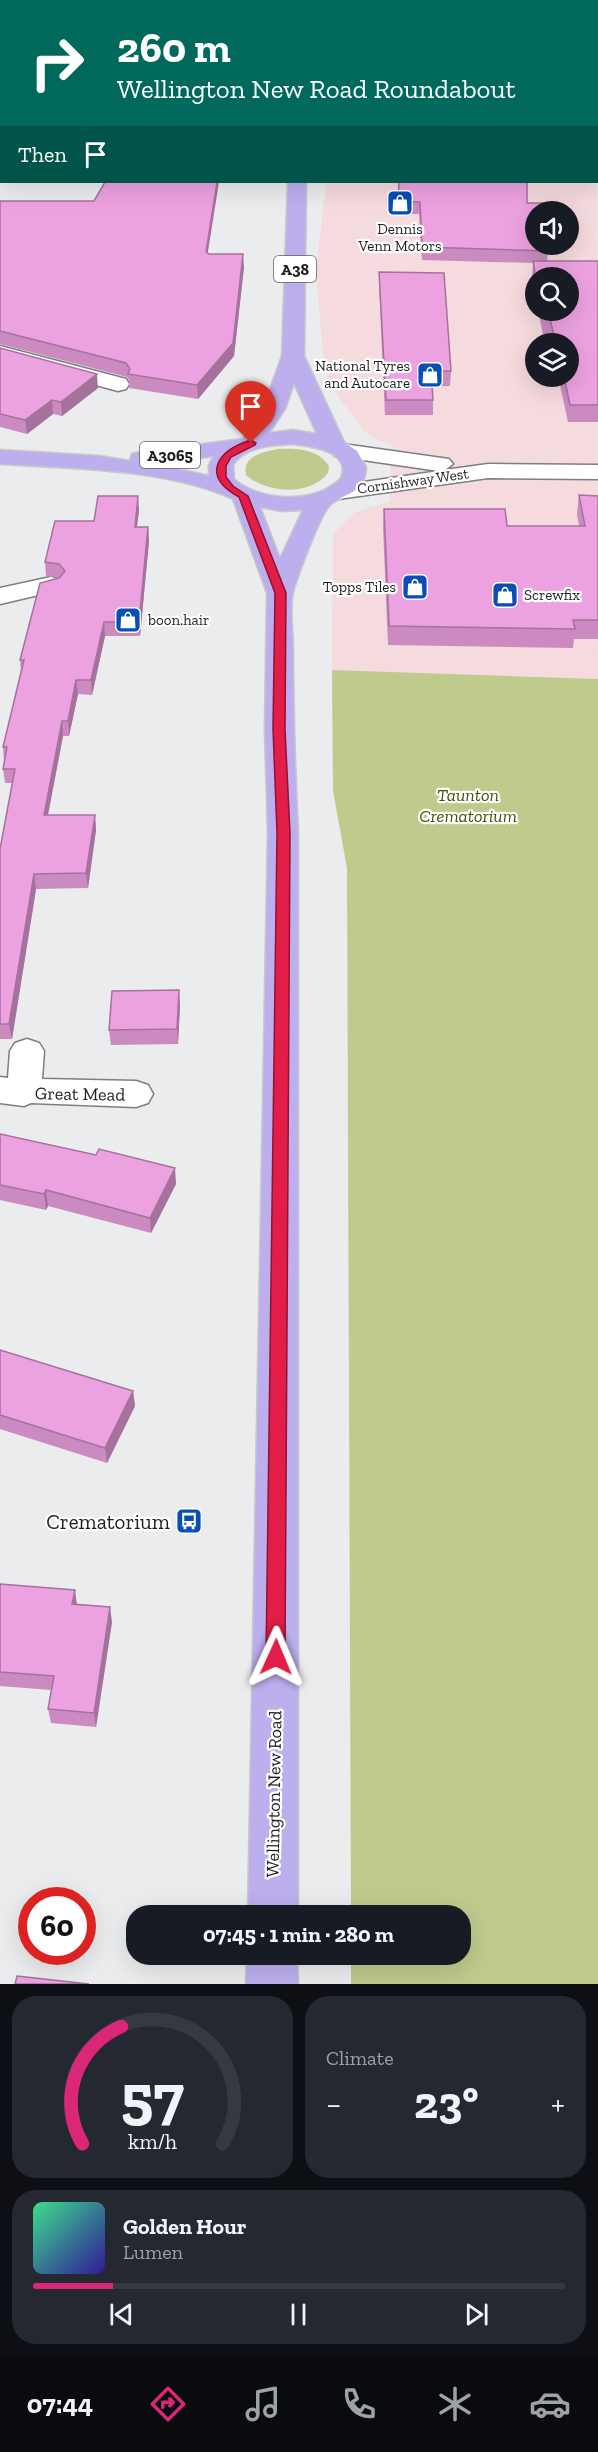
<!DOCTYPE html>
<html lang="en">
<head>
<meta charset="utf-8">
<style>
  body { margin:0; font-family:"Zilla Slab",serif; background:#242831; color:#f1f3f6; height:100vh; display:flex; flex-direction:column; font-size:22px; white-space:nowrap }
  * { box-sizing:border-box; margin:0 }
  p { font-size:20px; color:#9ea1a6 }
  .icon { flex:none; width:33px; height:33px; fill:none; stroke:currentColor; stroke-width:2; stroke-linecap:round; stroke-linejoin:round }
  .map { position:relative; height:1984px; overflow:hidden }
  .side { display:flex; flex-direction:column; gap:12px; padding:12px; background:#0d0f14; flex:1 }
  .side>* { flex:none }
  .hud { position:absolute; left:0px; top:0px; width:598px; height:183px; box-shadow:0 6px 24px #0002; background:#00695c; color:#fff; overflow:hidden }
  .tools { position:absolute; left:525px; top:201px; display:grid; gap:12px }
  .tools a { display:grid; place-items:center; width:54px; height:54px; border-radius:50%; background:#171b24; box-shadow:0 6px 24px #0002; font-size:30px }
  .speed { position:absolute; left:18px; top:1887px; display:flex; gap:12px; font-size:30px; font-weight:700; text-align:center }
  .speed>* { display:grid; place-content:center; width:78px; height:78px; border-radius:50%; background:#171b24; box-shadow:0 6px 24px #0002; line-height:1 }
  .speed .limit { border:9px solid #d22; background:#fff; color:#111 }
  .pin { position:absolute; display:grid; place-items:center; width:51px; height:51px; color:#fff; margin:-62px -26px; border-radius:50% 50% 50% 0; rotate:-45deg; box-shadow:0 0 6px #0007 }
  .pin .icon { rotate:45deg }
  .me { position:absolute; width:66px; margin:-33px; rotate:1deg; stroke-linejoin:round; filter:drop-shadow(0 0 4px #0008) }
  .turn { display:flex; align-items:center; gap:21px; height:126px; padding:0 18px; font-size:27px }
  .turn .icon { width:78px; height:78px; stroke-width:2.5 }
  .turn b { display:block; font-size:42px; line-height:51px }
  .then { display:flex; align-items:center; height:57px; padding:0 18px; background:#0003; gap:12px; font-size:22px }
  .big { font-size:45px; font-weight:700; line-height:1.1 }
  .side .widget { flex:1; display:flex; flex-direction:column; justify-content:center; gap:9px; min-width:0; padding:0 21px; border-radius:24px; background:#242831 }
  .side .dial { align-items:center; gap:0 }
  .dial svg { height:156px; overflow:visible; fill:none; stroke:#363941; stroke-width:7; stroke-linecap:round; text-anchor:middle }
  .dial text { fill:#f1f3f6; stroke:none }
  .song { display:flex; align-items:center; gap:18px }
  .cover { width:72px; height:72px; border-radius:9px; background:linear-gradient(135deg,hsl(150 70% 55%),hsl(250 70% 35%)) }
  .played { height:6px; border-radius:3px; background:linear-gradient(90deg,#db2777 15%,#363941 15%) }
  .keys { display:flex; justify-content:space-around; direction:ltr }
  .heat { display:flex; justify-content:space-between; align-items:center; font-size:33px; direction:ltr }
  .side .tiles { flex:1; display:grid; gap:12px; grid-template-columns:1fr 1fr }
  .widget:last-child { grid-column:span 2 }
  .trip { position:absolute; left:126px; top:1905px; width:345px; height:60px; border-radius:24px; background:#171b24; box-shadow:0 6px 24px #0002; font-weight:700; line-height:60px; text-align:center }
  .tabs { display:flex; height:96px; justify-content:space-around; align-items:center; background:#090b0e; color:#9ea1a6 }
  .tabs .icon { width:42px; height:42px }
  .tabs .current { color:#db2777 }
  .tabs b { font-size:27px; color:#f1f3f6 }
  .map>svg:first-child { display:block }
  .industrial { fill:#f5dade; fill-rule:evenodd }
  .green { fill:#bfca8d }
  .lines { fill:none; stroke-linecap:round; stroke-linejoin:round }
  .street-casing { stroke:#7d7e80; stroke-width:3 }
  .secondary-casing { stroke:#7d7e80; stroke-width:3 }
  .primary-casing { stroke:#c9c9c9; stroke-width:3 }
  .street { fill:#fff; fill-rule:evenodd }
  .secondary { fill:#fff; fill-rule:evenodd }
  .primary { fill:#bdafee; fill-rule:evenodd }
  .wall { fill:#cb8bc1 }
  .shaded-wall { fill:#a5719d }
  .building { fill:#eca2e0; stroke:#a5719d; stroke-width:1.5 }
  .route { fill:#e11d48; stroke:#92132f; stroke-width:1.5 }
  .labels { text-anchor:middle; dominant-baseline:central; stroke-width:4.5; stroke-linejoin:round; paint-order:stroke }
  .far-poi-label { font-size:15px; fill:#1d1e1e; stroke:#fff; text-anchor:end }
  .far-street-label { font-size:15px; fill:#1d1e1e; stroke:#fff }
  .shield { fill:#fff; stroke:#616262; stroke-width:1.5 }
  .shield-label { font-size:16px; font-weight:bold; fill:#1d1e1e }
  .park-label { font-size:18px; font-style:italic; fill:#454e07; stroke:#fff }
  .street-label { font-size:18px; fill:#1d1e1e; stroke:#fff }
  .near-poi-label { font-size:21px; fill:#1d1e1e; stroke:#fff; text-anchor:end }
</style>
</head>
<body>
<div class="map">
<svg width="598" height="1984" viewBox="0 0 598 1984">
  <rect width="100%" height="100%" fill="#ebecee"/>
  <path class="industrial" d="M597 16 598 679 332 670 333 534 355 512 390 502 391 445 375 439 364 431 332 388 324 365 316 272 326 182H597ZM536 212H568V244H536ZM536 278H568V310H536ZM536 344H568V376H536Z"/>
  <g class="green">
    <path d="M278 449C297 448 318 449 329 466L328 473C310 496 267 494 246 475 242 455 264 452 278 449Z"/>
    <polygon points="332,670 598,679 598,1984 351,1984 351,1955 460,1954 460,1916 351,1915 347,868 333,791"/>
  </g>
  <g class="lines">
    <defs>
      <g id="street">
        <polygon points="0,346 126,379 129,384 126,389 118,391 0,359"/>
        <polygon points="51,577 60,580 64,585 60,590 0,604 0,588"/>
        <polygon points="27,1039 39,1043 44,1051 42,1079 136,1081 148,1085 153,1094 148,1103 136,1107 31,1103 24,1106 0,1103 0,1077 8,1078 10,1051 15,1043"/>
      </g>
      <polygon id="secondary" points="343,444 449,459 453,464 445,470 488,464 598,465 598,479 488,478 338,499 330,497 326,492 330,487 439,471 335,456 331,451 335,446"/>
      <g id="primary">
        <path d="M288 182H306L304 356 344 442 357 451 366 467C365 494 346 492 331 504 321 512 297 577 293 592 289 609 293 633 293 651 293 712 295 772 298 833V1916H248L268 833 265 729 267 593 233 499C169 469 71 468 0 464V450L99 456 130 461 132 454 140 452 243 439 263 409 282 356ZM294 383 317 434 293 430 269 433 285 409ZM293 444C311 446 352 451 341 478 316 505 260 502 234 479L233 465C244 446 274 445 293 444ZM214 456 209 465V476L154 464ZM260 507 282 511 303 510 280 559Z"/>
        <polygon points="247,1954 297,1954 298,1984 246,1984"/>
      </g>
    </defs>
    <use href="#street" class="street-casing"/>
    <use href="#secondary" class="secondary-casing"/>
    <use href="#primary" class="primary-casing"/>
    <use href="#street" class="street"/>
    <use href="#secondary" class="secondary"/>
    <use href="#primary" class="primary"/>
  </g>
  <g class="wall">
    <polygon points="0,0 2,2 2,149 0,150 1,98 0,98"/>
    <polygon points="536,0 598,0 598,89 597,89 597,2 537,2"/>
    <polygon points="399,182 527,203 548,251 547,261 598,261 598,422 568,422 558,376 568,376 568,344 550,344 549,335 543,335 538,310 568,310 568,278 536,278 536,296 532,277 533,263 422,260 419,214 397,214"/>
    <polygon points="0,201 208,253 244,267 234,356 198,399 129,388 129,380 127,377 0,344"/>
    <polygon points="379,272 451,371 450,386 432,386 433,400 433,415 385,415 379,286"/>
    <polygon points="0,348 98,388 62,416 53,414 27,434 0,427"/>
    <polygon points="579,495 598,496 598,639 574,639 573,648 388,645 383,527 384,509 507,526 579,526 577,514"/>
    <polygon points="139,510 137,527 148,527 149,541 140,636 105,636 92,695 78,694 69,736 63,736 48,815 95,815 96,830 88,888 36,889 12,1039 0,1039 0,849 12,783 5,783 3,769 4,762 3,747 21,671 20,660 60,578 46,576 45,562 94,521"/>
    <polygon points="180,1005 178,1044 111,1045 109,1030"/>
    <polygon points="0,1134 176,1184 151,1233 48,1206 46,1210 0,1200"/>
    <polygon points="0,1350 133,1391 135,1406 107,1463 0,1429"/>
    <polygon points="0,1584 77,1605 112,1622 96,1727 51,1723 48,1709 51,1690 0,1686"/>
  </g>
  <g class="shaded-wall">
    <polygon points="2,136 2,149 0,150 0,137"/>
    <polygon points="217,182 219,182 206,264 206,252"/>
    <polygon points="243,254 244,267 234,356 198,399 197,385"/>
    <polygon points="97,374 98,388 62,416 61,402"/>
    <polygon points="52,400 53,414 27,434 25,420"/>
    <polygon points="138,496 139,510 135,541 135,527"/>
    <polygon points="148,527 149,541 140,636 139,622"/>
    <polygon points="104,622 105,636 92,695 91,680"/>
    <polygon points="76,680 78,694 69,736 68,721"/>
    <polygon points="62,721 63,736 45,830 44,815"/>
    <polygon points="95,815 96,830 88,888 86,873"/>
    <polygon points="34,874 36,889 12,1039 9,1024"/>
    <polygon points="179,990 180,1005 178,1044 177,1029"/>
    <polygon points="175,1168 176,1184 151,1233 150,1218"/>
    <polygon points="46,1190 48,1206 46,1210 44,1194"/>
    <polygon points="133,1391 135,1406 107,1463 105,1448"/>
    <polygon points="75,1590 77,1605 72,1604"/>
    <polygon points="110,1607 112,1622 96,1727 94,1713"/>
  </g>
  <g class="building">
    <polygon points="0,0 533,0 533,2 2,2 2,88 0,87"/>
    <polygon points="541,0 597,0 598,4 598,78 597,78 597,2 542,2"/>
    <polygon points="2,96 2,136 0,137 0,101"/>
    <polygon points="105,182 217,182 206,252 209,254 243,254 233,343 197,385 128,374 130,369 126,363 0,331 0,201 94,201"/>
    <polygon points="399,182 527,182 527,203 545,203 546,212 536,212 536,244 548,244 548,251 422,247 420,202 398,201"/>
    <polygon points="533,261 598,261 598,405 570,405 564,376 568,376 568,344 556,344 550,319 545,319 543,310 568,310 568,278 536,278"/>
    <polygon points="379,272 444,273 451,371 431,371 433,400 386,400"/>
    <polygon points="0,348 97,374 61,402 52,400 25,420 0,414"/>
    <polygon points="579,495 598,496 598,620 573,620 575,629 389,626 384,509 505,509 507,526 585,526"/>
    <polygon points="98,496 138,496 135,527 148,527 139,622 104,622 91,680 76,680 68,721 62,721 44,815 95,815 86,873 34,874 9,1024 0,1024 0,849 15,769 3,769 7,747 3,747 24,660 20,660 40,583 59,578 65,571 59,564 45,562 55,521 94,521"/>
    <polygon points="179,990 177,1029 109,1030 112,991"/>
    <polygon points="0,1134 96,1155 99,1149 175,1168 150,1218 46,1190 44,1194 0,1185"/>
    <polygon points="0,1350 133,1391 105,1448 0,1415"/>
    <polygon points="0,1584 75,1590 72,1604 110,1607 94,1713 48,1709 54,1676 0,1672"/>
    <polygon points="17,1976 89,1984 15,1984"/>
  </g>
  <path class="route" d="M251 440 256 443 255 445 231 457 226 466V477L233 486 248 496 286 593 285 729 290 833 285 1657 282 1663 276 1665 269 1663 266 1657 277 833 273 729 275 593 239 497C201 476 216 451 251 440Z"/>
  <defs>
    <symbol id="shop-square" viewBox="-11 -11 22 22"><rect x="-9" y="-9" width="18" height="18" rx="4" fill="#094db7" stroke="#fff"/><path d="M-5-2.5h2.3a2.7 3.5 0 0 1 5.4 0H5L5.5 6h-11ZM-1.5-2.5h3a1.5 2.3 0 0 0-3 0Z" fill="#fff"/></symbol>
    <symbol id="bus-square" viewBox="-11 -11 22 22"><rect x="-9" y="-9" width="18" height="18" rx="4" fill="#094db7" stroke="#fff"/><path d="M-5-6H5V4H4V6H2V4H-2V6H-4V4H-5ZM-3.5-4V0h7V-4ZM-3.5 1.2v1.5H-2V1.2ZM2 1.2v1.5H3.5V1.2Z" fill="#fff"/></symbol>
  </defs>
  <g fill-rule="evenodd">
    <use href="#shop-square" x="385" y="188" width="30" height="30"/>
    <use href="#shop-square" x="415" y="360" width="30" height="30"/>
    <use href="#shop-square" x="400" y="572" width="30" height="30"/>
    <use href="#shop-square" x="490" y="580" width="30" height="30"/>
    <use href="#shop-square" x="113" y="605" width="30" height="30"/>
    <use href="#bus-square" x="174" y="1506" width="30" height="30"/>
  </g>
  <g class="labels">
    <g class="far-poi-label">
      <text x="400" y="229" text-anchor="middle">Dennis<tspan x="400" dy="17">Venn Motors</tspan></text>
      <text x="410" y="366">National Tyres<tspan x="410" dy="17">and Autocare</tspan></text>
      <text x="396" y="587">Topps Tiles</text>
      <text x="524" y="595" text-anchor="start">Screwfix</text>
      <text x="148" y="620" text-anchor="start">boon.hair</text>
    </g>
    <g class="far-street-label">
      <text transform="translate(413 481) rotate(-8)">Cornishway West</text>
    </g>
    <g class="shield">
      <rect x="274" y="256" width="42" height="26" rx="4.5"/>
      <rect x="140" y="442" width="60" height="26" rx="4.5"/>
    </g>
    <g class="shield-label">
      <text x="295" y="269">A38</text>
      <text x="170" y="455">A3065</text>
    </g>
    <g class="park-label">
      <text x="468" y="795">Taunton<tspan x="468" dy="21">Crematorium</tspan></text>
    </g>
    <g class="street-label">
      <text transform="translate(80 1094) rotate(1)">Great Mead</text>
      <text transform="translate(274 1794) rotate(-89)">Wellington New Road</text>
    </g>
    <g class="near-poi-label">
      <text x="170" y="1521">Crematorium</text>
    </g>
  </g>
</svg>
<div class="tools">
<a><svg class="icon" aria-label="sound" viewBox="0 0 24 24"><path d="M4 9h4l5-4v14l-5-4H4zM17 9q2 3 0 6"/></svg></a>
<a><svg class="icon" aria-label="search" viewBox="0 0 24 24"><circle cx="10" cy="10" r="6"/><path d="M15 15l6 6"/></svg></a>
<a><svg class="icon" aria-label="layers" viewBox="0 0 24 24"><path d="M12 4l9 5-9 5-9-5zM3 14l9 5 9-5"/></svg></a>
</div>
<div class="speed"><div class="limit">60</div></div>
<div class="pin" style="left:251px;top:443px;background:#d93025"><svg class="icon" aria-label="arrive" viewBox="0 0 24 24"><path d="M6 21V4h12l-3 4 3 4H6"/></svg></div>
<svg class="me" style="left:276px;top:1657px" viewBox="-20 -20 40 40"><path d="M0-17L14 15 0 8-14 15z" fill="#e11d48" stroke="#fff" stroke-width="4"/></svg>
<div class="trip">07:45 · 1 min · 280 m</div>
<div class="hud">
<div class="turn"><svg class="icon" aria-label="right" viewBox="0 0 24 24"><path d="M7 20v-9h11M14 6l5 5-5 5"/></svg><div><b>260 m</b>Wellington New Road Roundabout</div></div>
<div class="then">Then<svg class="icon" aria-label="arrive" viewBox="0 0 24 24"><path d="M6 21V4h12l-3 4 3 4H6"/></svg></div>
</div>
</div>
<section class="side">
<div class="tiles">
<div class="widget dial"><svg viewBox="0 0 100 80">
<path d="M14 69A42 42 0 1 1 86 69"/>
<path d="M14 69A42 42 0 0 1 34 9" stroke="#db2777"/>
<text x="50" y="56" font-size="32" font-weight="700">57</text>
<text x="50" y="72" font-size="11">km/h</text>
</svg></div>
<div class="widget"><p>Climate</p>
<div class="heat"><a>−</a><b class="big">23°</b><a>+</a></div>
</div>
<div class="widget">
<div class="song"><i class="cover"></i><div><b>Golden Hour</b><p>Lumen</p></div></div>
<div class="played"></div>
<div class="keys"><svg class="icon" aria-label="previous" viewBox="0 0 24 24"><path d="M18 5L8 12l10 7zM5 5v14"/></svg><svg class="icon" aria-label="pause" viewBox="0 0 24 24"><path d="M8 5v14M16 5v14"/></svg><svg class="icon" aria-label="next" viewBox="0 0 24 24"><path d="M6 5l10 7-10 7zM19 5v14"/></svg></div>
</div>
</div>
</section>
<nav class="tabs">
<b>07:44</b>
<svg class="icon current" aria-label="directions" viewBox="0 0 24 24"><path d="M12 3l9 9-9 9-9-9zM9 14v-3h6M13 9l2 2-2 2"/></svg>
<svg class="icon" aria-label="music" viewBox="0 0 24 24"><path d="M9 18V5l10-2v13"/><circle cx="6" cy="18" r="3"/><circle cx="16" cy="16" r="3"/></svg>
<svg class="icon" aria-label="phone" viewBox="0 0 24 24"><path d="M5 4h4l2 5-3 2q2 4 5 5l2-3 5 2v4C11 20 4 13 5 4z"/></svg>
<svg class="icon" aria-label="climate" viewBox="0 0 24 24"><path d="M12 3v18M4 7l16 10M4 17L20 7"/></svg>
<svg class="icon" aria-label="car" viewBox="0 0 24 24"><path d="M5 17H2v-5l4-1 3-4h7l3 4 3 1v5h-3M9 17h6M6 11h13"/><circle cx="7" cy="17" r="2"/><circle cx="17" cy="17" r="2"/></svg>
</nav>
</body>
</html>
